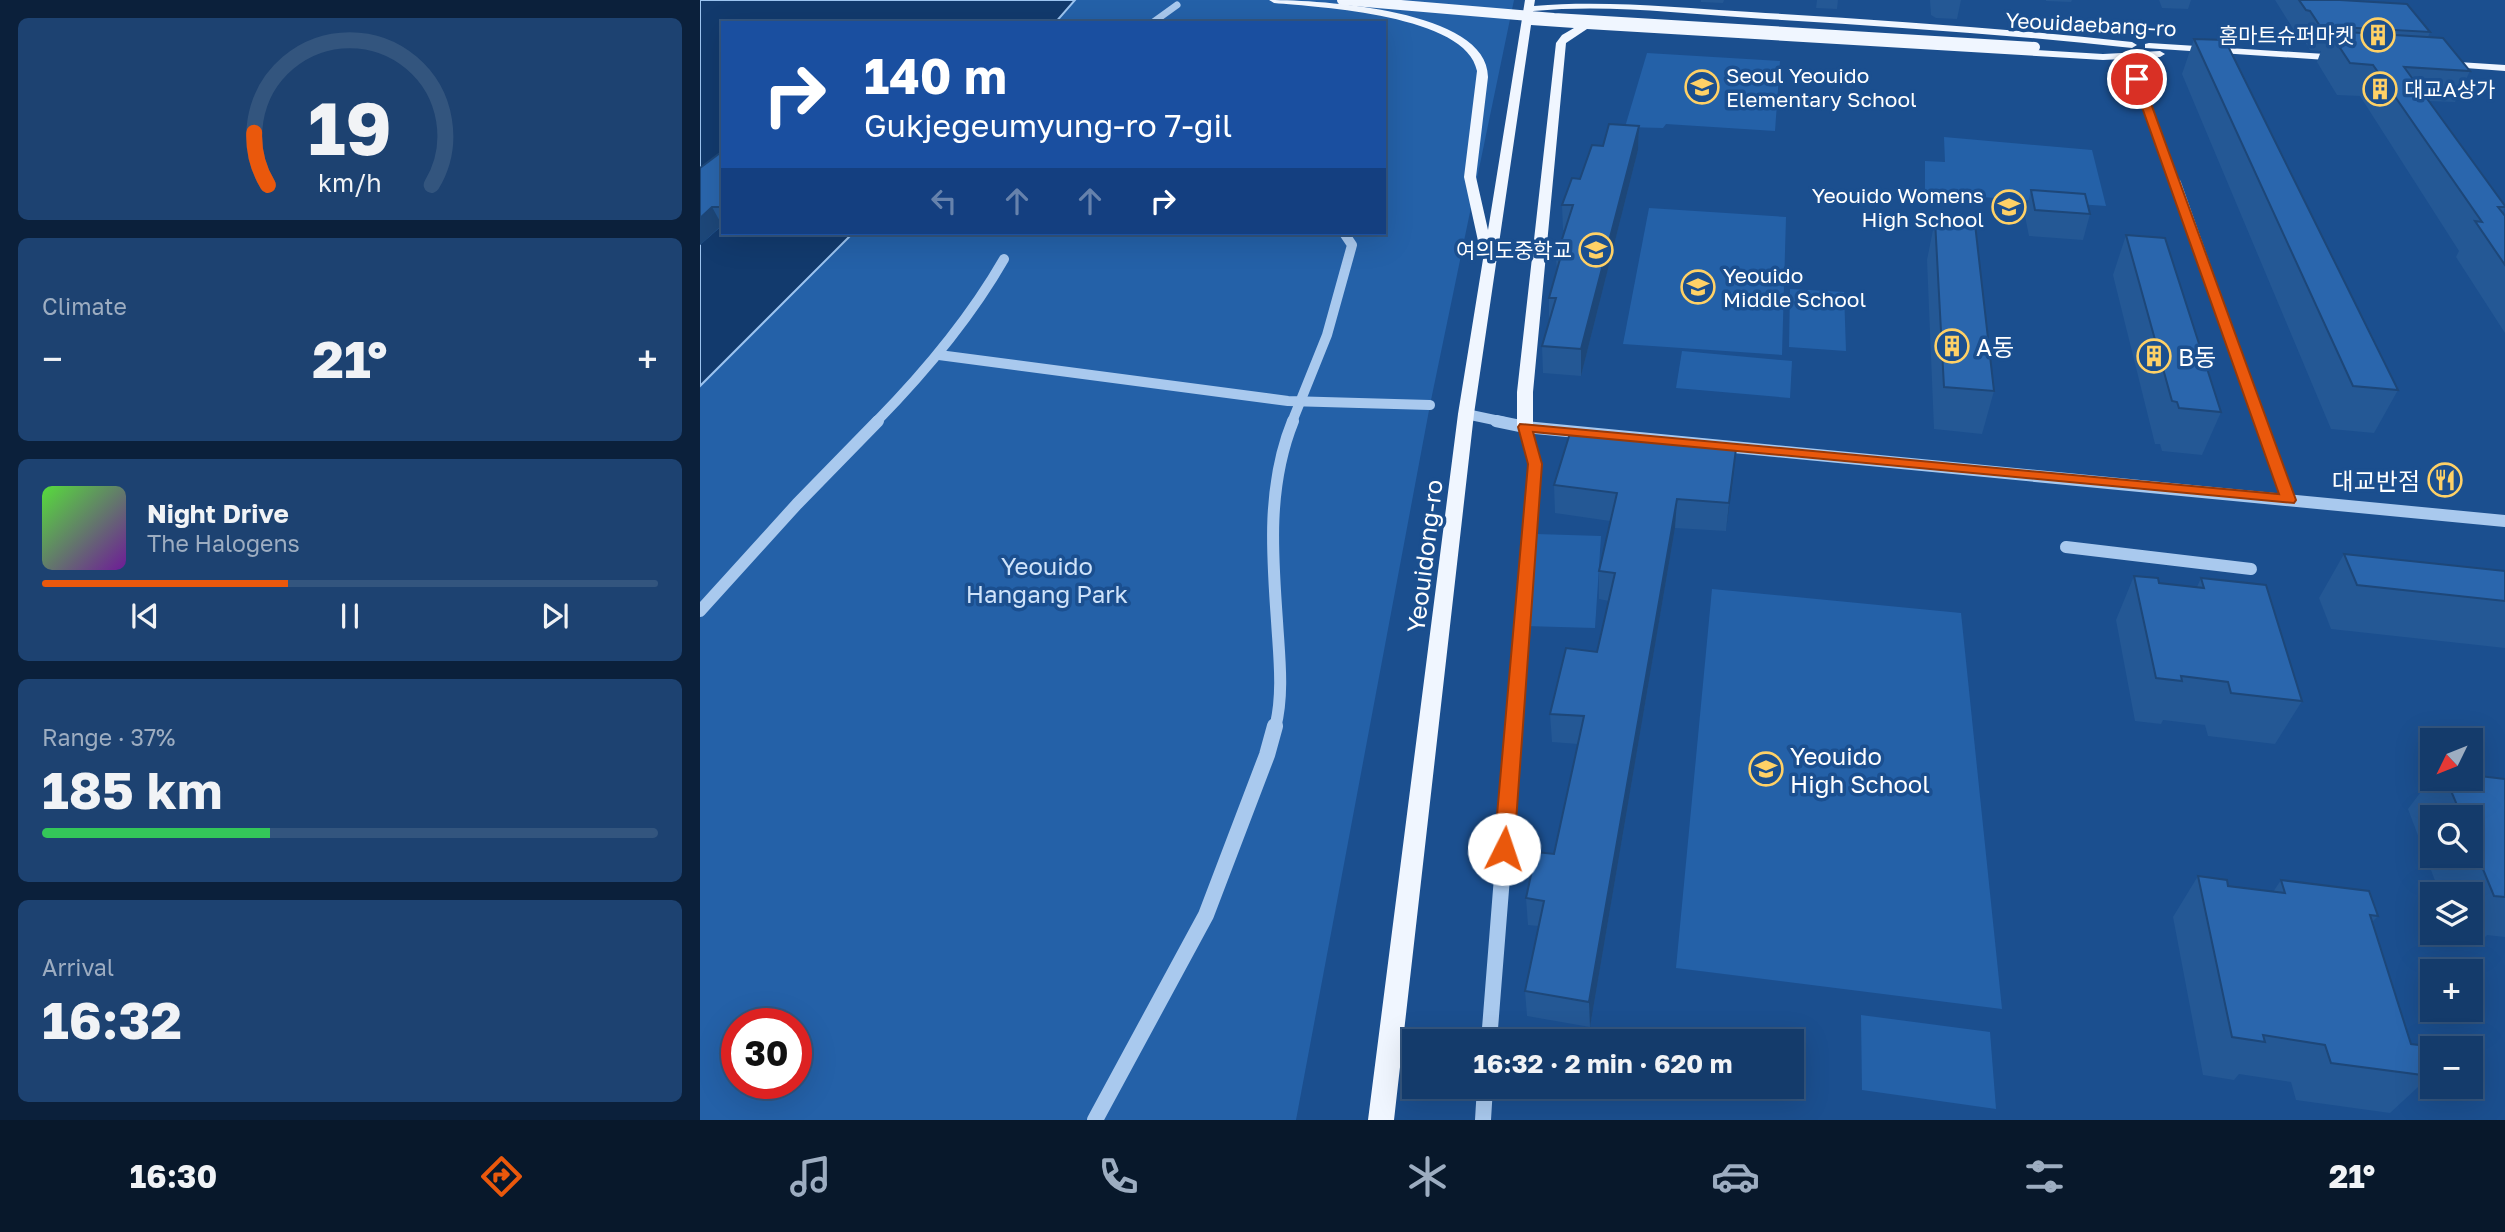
<!DOCTYPE html>
<html lang="en">
<head>
<meta charset="utf-8">
<style>
  body { margin:0; font-family:"Golos Text","Noto Sans KR",sans-serif; background:#1d4271; color:#f1f3f6; height:100vh; display:flex; flex-direction:column; font-size:26px; white-space:nowrap }
  * { box-sizing:border-box; margin:0 }
  p { font-size:23px; color:#9dadc1 }
  .icon { flex:none; width:38px; height:38px; fill:none; stroke:currentColor; stroke-width:2; stroke-linecap:round; stroke-linejoin:round }
  .map { position:relative; flex:1; overflow:hidden }
  .panel { display:flex; flex-direction:column; gap:18px; padding:18px; background:#0b203b; width:700px }
  .panel>* { flex:none }
  .hud { position:absolute; left:21px; top:21px; width:665px; height:214px; border-radius:0px; box-shadow:0 7px 28px #0002,0 0 0 2px #33557e; background:#1a4fa0; color:#fff; overflow:hidden }
  .needle { width:46px; rotate:227deg }
  .tools { position:absolute; left:1720px; top:728px; display:grid; gap:14px }
  .tools a { display:grid; place-items:center; width:63px; height:63px; border-radius:0px; background:#143b6b; box-shadow:0 7px 28px #0002,0 0 0 2px #33557e; font-size:35px }
  .speed { position:absolute; left:21px; top:1008px; display:flex; gap:14px; font-size:35px; font-weight:700; text-align:center }
  .speed>* { display:grid; place-content:center; width:91px; height:91px; border-radius:50%; background:#143b6b; box-shadow:0 7px 28px #0002,0 0 0 2px #33557e; line-height:1 }
  .speed .limit { border:10px solid #d22; background:#fff; color:#111 }
  .pin { position:absolute; display:grid; place-items:center; width:60px; height:60px; color:#fff; margin:-30px; border:4px solid #fff; border-radius:50%; box-shadow:0 2px 7px #0007 }
  .me { position:absolute; width:77px; margin:-38px; rotate:4deg; stroke-linejoin:round; filter:drop-shadow(0 0 5px #0008) }
  .turn { display:flex; align-items:center; gap:24px; height:147px; padding:0 28px; font-size:32px }
  .turn .icon { width:91px; height:91px; stroke-width:2.5 }
  .turn b { display:block; font-size:49px; line-height:60px }
  .lanes { display:flex; align-items:center; height:66px; padding:0 28px; background:#0003; justify-content:center; gap:35px; direction:ltr }
  .lanes .off { opacity:.35 }
  .big { font-size:52px; font-weight:700; line-height:1.1 }
  .panel .widget { flex:1; display:flex; flex-direction:column; justify-content:center; gap:10px; min-width:0; padding:0 24px; border-radius:10px; background:#1d4271 }
  .panel .dial { align-items:center; gap:0 }
  .dial svg { height:182px; overflow:visible; fill:none; stroke:#33557e; stroke-width:7; stroke-linecap:round; text-anchor:middle }
  .dial text { fill:#f1f3f6; stroke:none }
  .song { display:flex; align-items:center; gap:21px }
  .cover { width:84px; height:84px; border-radius:10px; background:linear-gradient(135deg,hsl(110 70% 55%),hsl(280 70% 35%)) }
  .played { height:7px; border-radius:4px; background:linear-gradient(90deg,#ea580c 40%,#33557e 40%) }
  .keys { display:flex; justify-content:space-around; direction:ltr }
  .heat { display:flex; justify-content:space-between; align-items:center; font-size:38px; direction:ltr }
  .charge { height:10px; border-radius:5px; background:linear-gradient(90deg,#34c759 37%,#33557e 0) }
  .trip { position:absolute; left:702px; top:1029px; width:402px; height:70px; border-radius:0px; background:#143b6b; box-shadow:0 7px 28px #0002,0 0 0 2px #33557e; font-weight:700; line-height:70px; text-align:center }
  .menu { display:flex; height:112px; justify-content:space-around; align-items:center; background:#08182b; color:#9dadc1 }
  .menu .icon { width:49px; height:49px }
  .menu .selected { color:#ea580c }
  .menu b { font-size:32px; color:#f1f3f6 }
  main { display:flex; flex:1; min-height:0 }
  .map>svg:first-child { display:block }
  .green { fill:#2461a8; fill-rule:evenodd }
  .water { fill:#123a6d; stroke:#9cc4f0; stroke-width:2 }
  .lines { fill:none; stroke-linecap:round; stroke-linejoin:round }
  .minor-far3 { stroke:#a9c9ee; stroke-width:7 }
  .minor-far2 { stroke:#a9c9ee; stroke-width:10 }
  .minor-far1 { stroke:#a9c9ee; stroke-width:12 }
  .minor { stroke:#a9c9ee; stroke-width:16 }
  .major { fill:#f0f6ff; fill-rule:evenodd }
  .major-bridge { stroke:#f0f6ff; stroke-width:10 }
  .wall { fill:#245895; fill-rule:evenodd }
  .shaded-wall { fill:#1d4779 }
  .building { fill:#2a66ad; stroke:#1d4779; stroke-width:2 }
  .route { fill:#ea580c; stroke:#983908; stroke-width:2 }
  .labels { text-anchor:middle; dominant-baseline:central; stroke-width:7; stroke-linejoin:round; paint-order:stroke }
  .far-street-label { font-size:21px; fill:#fff; stroke:#1b4f8f }
  .far-poi-label { font-size:21px; fill:#fff; stroke:#1b4f8f; text-anchor:end }
  .poi-label { font-size:24px; fill:#fff; stroke:#1b4f8f; text-anchor:start }
  .street-label { font-size:24px; fill:#fff; stroke:#1b4f8f }
  .park-label { font-size:24px; fill:#cfe3fa; stroke:#1b4f8f }
</style>
</head>
<body>
<main>
<section class="panel">
<div class="widget dial"><svg viewBox="0 0 100 80">
<path d="M14 69A42 42 0 1 1 86 69"/>
<path d="M14 69A42 42 0 0 1 8 46" stroke="#ea580c"/>
<text x="50" y="56" font-size="32" font-weight="700">19</text>
<text x="50" y="72" font-size="11">km/h</text>
</svg></div>
<div class="widget"><p>Climate</p>
<div class="heat"><a>−</a><b class="big">21°</b><a>+</a></div>
</div>
<div class="widget">
<div class="song"><i class="cover"></i><div><b>Night Drive</b><p>The Halogens</p></div></div>
<div class="played"></div>
<div class="keys"><svg class="icon" aria-label="previous" viewBox="0 0 24 24"><path d="M18 5L8 12l10 7zM5 5v14"/></svg><svg class="icon" aria-label="pause" viewBox="0 0 24 24"><path d="M8 5v14M16 5v14"/></svg><svg class="icon" aria-label="next" viewBox="0 0 24 24"><path d="M6 5l10 7-10 7zM19 5v14"/></svg></div>
</div>
<div class="widget"><p>Range · 37%</p><b class="big">185 km</b><div class="charge"></div></div>
<div class="widget"><p>Arrival</p><b class="big">16:32</b></div>
</section>
<div class="map">
<svg width="1805" height="1120" viewBox="0 0 1805 1120">
  <rect width="100%" height="100%" fill="#1b4f8f"/>
  <g class="green">
    <path d="M375 0H814L730 405 596 1120H0V386L153 233H684V23H355ZM37 1024H96V1083H37Z"/>
    <polygon points="947,53 1080,61 1075,131 966,124 963,128 925,127"/>
    <polygon points="1244,137 1392,150 1406,206 1225,193 1225,161 1245,162"/>
    <polygon points="949,208 1086,217 1082,355 923,344"/>
    <polygon points="1090,289 1144,292 1146,351 1089,347"/>
    <polygon points="982,351 1092,361 1090,398 976,388"/>
    <polygon points="836,534 901,536 895,628 825,626"/>
    <polygon points="1012,589 1261,613 1302,1009 976,968"/>
    <polygon points="1161,1015 1290,1032 1296,1109 1162,1090"/>
  </g>
  <polygon class="water" points="0,0 375,0 355,23 23,23 23,233 153,233 0,386"/>
  <g class="lines">
    <g class="minor-far3">
      <polyline points="452,23 477,5"/>
      <polyline points="1428,56 1477,185"/>
    </g>
    <g class="minor-far2">
      <polyline points="1476,183 1561,422"/>
      <polyline points="239,355 588,401 730,405"/>
      <polyline points="766,414 804,422"/>
      <path d="M176 422C225 372 269 320 304 259"/>
      <polyline points="592,422 627,335 652,245 644,233"/>
    </g>
    <g class="minor-far1">
      <polyline points="796,421 825,427 1805,521"/>
      <polyline points="1561,421 1589,500"/>
      <polyline points="1366,547 1551,569"/>
      <polyline points="0,611 97,504 178,421"/>
      <path d="M575 728C584 694 579 655 577 621 572 553 567 485 593 421"/>
      <polyline points="814,728 835,464 825,427"/>
    </g>
    <g class="minor">
      <polyline points="789,1041 814,726"/>
      <polyline points="395,1120 506,915 567,755 575,726"/>
      <polyline points="783,1120 785,1087"/>
    </g>
    <g class="major">
      <path d="M569 0C618 0 788 9 788 77L776 177 788 230 825 0H835L834 6C906 0 979 8 1051 12 1178 20 1305 28 1432 42L1437 45 1432 48C1305 34 1178 26 1051 18 978 13 906 4 833 11L832 19 1403 54 1460 51 1465 54 1460 57 1403 60 887 29 866 43 833 392V427L825 432 817 427V392L856 43 862 35 874 28 831 25 774 414 694 1120H668L758 414 784 253 780 250 764 177 777 71C767 15 619 7 574 3Z"/>
      <polygon points="1449,43 1641,55 1646,58 1641,61 1445,48 1445,44"/>
      <polygon points="1743,61 1805,65 1805,71 1739,66 1739,62"/>
    </g>
    <polyline class="major-bridge" points="642,0 854,18 1335,47"/>
  </g>
  <g class="wall">
    <polygon points="1001,0 1024,0 1023,3 1001,2"/>
    <polygon points="1117,0 1138,0 1137,9 1116,8"/>
    <polygon points="1230,0 1261,0 1257,19 1236,18 1231,15"/>
    <polygon points="1346,0 1372,0 1371,2 1346,1"/>
    <polygon points="1459,0 1491,0 1488,9 1462,8"/>
    <polygon points="1575,0 1640,0 1730,32 1728,37 1770,71 1755,102 1728,101 1805,206 1803,213 1805,216 1805,333 1756,257 1759,251 1660,96 1637,95 1617,62 1621,51 1610,50 1601,35 1597,35"/>
    <polygon points="1494,39 1698,390 1674,433 1631,429 1482,74"/>
    <polygon points="939,126 938,150 881,376 843,373 842,346 849,320 849,298 857,271 856,258 865,230 863,230 862,205 903,146"/>
    <polygon points="23,153 23,225 0,245"/>
    <polygon points="1331,190 1390,214 1383,240 1329,236 1325,216"/>
    <polygon points="1235,220 1294,391 1282,434 1234,429 1227,260"/>
    <polygon points="1426,235 1521,412 1502,455 1462,451 1460,444 1455,444 1413,275"/>
    <polygon points="1036,449 1026,531 975,528 890,1027 827,1016 825,991 839,926 828,925 826,898 854,854 878,744 852,742 850,714 897,652 909,601 899,599 899,571 910,521 855,513 854,485"/>
    <polygon points="1644,554 1805,571 1805,648 1631,629 1619,598"/>
    <polygon points="1434,576 1459,583 1497,587 1501,578 1602,701 1575,744 1508,736 1505,725 1463,720 1461,724 1435,721 1416,620"/>
    <path d="M1732 777V779H1805V937L1787 935 1782 940 1755 936 1754 933H1771V894H1740L1708 809ZM1732 817H1771V856H1732Z"/>
    <polygon points="1498,876 1528,886 1573,892 1581,880 1678,916 1672,922 1711,1044 1730,1076 1690,1113 1596,1100 1591,1082 1539,1074 1534,1080 1503,1075 1473,917"/>
  </g>
  <g class="shaded-wall">
    <polygon points="939,126 938,150 881,376 881,349"/>
    <polygon points="12,207 22,225 0,245 0,218"/>
    <polygon points="1036,449 1033,477 1026,531 1029,503"/>
    <polygon points="977,499 975,528 890,1027 889,1002"/>
  </g>
  <g class="building">
    <polygon points="1599,0 1640,0 1707,4 1730,32 1620,26 1610,11 1606,10"/>
    <polygon points="1629,31 1743,38 1770,71 1704,67 1805,206 1805,207 1798,207 1805,216 1805,265 1775,221 1782,222 1673,65 1650,63"/>
    <polygon points="1494,39 1525,40 1698,390 1653,386"/>
    <polygon points="909,124 939,126 881,349 842,346 856,298 849,298 860,259 856,258 873,205 862,205 872,178 880,179 892,145 903,146"/>
    <polygon points="20,153 23,153 23,207 12,207 0,218 0,168"/>
    <polygon points="1331,190 1385,194 1390,214 1335,210"/>
    <polygon points="1235,220 1275,224 1294,391 1244,387"/>
    <polygon points="1426,235 1465,238 1521,412 1479,408 1477,402 1472,401"/>
    <polygon points="870,433 1036,449 1029,503 977,499 889,1002 825,991 844,901 826,898 836,852 854,854 884,716 850,714 866,648 897,652 915,573 899,571 917,493 854,485"/>
    <polygon points="1644,554 1805,571 1805,601 1657,585"/>
    <polygon points="1434,576 1458,578 1459,583 1504,588 1501,578 1566,585 1602,701 1531,693 1528,682 1481,676 1482,681 1456,678"/>
    <polygon points="1771,775 1805,779 1805,897 1794,896 1771,840 1771,817 1762,817 1746,779 1771,779"/>
    <polygon points="1498,876 1527,880 1528,886 1585,893 1581,880 1669,891 1678,916 1670,915 1711,1044 1719,1045 1730,1076 1631,1063 1625,1045 1563,1035 1565,1042 1532,1037"/>
  </g>
  <polygon class="route" points="1437,76 1442,79 1596,500 1594,503 833,432 842,464 814,849 811,855 804,857 797,855 794,849 828,464 818,427 820,424 1579,494 1432,79"/>
  <defs>
    <symbol id="building-ring" viewBox="-11 -11 22 22"><circle r="9.5" fill="#1b4f8f" stroke="#ffd166" stroke-width="1.5"/><path d="M-4-6H4V6H1V3H-1V6H-4ZM-2.5-4.3h1.7v1.8h-1.7ZM.8-4.3h1.7v1.8H.8ZM-2.5-1h1.7V.8h-1.7ZM.8-1h1.7V.8H.8Z" fill="#ffd166"/></symbol>
    <symbol id="school-ring" viewBox="-11 -11 22 22"><circle r="9.5" fill="#1b4f8f" stroke="#ffd166" stroke-width="1.5"/><path d="M0-5L7-2L0 1L-7-2ZM-4 1L0 2.5L4 1V4Q0 6-4 4Z" fill="#ffd166"/></symbol>
    <symbol id="restaurant-ring" viewBox="-11 -11 22 22"><circle r="9.5" fill="#1b4f8f" stroke="#ffd166" stroke-width="1.5"/><path d="M-5-6h1v4h1v-4h1v4h1v-4h1v5L-1.5 .5V6h-2V.5L-5-1ZM5-6V6H3V1.5H1.5Q1.5-4 5-6Z" fill="#ffd166"/></symbol>
  </defs>
  <g fill-rule="evenodd">
    <use href="#building-ring" x="1659" y="16" width="38" height="38"/>
    <use href="#school-ring" x="983" y="68" width="38" height="38"/>
    <use href="#building-ring" x="1661" y="70" width="38" height="38"/>
    <use href="#school-ring" x="1290" y="188" width="38" height="38"/>
    <use href="#school-ring" x="877" y="231" width="38" height="38"/>
    <use href="#school-ring" x="979" y="268" width="38" height="38"/>
    <use href="#building-ring" x="1233" y="327" width="38" height="38"/>
    <use href="#building-ring" x="1435" y="337" width="38" height="38"/>
    <use href="#restaurant-ring" x="1726" y="461" width="38" height="38"/>
    <use href="#school-ring" x="1047" y="750" width="38" height="38"/>
  </g>
  <g class="labels">
    <g class="far-street-label">
      <text transform="translate(1391 24) rotate(3)">Yeouidaebang-ro</text>
    </g>
    <g class="far-poi-label">
      <text x="1654" y="35">홈마트슈퍼마켓</text>
      <text x="1026" y="75" text-anchor="start">Seoul Yeouido<tspan x="1026" dy="24">Elementary School</tspan></text>
      <text x="1704" y="89" text-anchor="start">대교A상가</text>
      <text x="1284" y="195">Yeouido Womens<tspan x="1284" dy="24">High School</tspan></text>
      <text x="872" y="250">여의도중학교</text>
      <text x="1023" y="275" text-anchor="start">Yeouido<tspan x="1023" dy="24">Middle School</tspan></text>
    </g>
    <g class="poi-label">
      <text x="1276" y="346">A동</text>
      <text x="1478" y="356">B동</text>
      <text x="1720" y="480" text-anchor="end">대교반점</text>
      <text x="1090" y="755">Yeouido<tspan x="1090" dy="28">High School</tspan></text>
    </g>
    <g class="street-label">
      <text transform="translate(724 556) rotate(-83)">Yeouidong-ro</text>
    </g>
    <g class="park-label">
      <text x="347" y="565">Yeouido<tspan x="347" dy="28">Hangang Park</tspan></text>
    </g>
  </g>
</svg>
<div class="tools">
<a><svg class="needle" viewBox="-14 -14 28 28"><path d="M0-13l5 13h-10z" fill="#e53935"/><path d="M0 13l5-13h-10z" fill="#9dadc1"/></svg></a>
<a><svg class="icon" aria-label="search" viewBox="0 0 24 24"><circle cx="10" cy="10" r="6"/><path d="M15 15l6 6"/></svg></a>
<a><svg class="icon" aria-label="layers" viewBox="0 0 24 24"><path d="M12 4l9 5-9 5-9-5zM3 14l9 5 9-5"/></svg></a>
<a>+</a>
<a>−</a>
</div>
<div class="speed"><div class="limit">30</div></div>
<div class="pin" style="left:1437px;top:79px;background:#d93025"><svg class="icon" aria-label="arrive" viewBox="0 0 24 24"><path d="M6 21V4h12l-3 4 3 4H6"/></svg></div>
<svg class="me" style="left:804px;top:849px" viewBox="-20 -20 40 40"><circle r="19" fill="#fff"/><path d="M0-13L10 11 0 6-10 11z" fill="#ea580c"/></svg>
<div class="trip">16:32 · 2 min · 620 m</div>
<div class="hud">
<div class="turn"><svg class="icon" aria-label="right" viewBox="0 0 24 24"><path d="M7 20v-9h11M14 6l5 5-5 5"/></svg><div><b>140 m</b>Gukjegeumyung-ro 7-gil</div></div>
<div class="lanes"><svg class="icon off" aria-label="left" viewBox="0 0 24 24"><path d="M17 20v-9H6M10 6l-5 5 5 5"/></svg><svg class="icon off" aria-label="ahead" viewBox="0 0 24 24"><path d="M12 20V5M6 11l6-6 6 6"/></svg><svg class="icon off" aria-label="ahead" viewBox="0 0 24 24"><path d="M12 20V5M6 11l6-6 6 6"/></svg><svg class="icon" aria-label="right" viewBox="0 0 24 24"><path d="M7 20v-9h11M14 6l5 5-5 5"/></svg></div>
</div>
</div>
</main>
<nav class="menu">
<b>16:30</b>
<svg class="icon selected" aria-label="directions" viewBox="0 0 24 24"><path d="M12 3l9 9-9 9-9-9zM9 14v-3h6M13 9l2 2-2 2"/></svg>
<svg class="icon" aria-label="music" viewBox="0 0 24 24"><path d="M9 18V5l10-2v13"/><circle cx="6" cy="18" r="3"/><circle cx="16" cy="16" r="3"/></svg>
<svg class="icon" aria-label="phone" viewBox="0 0 24 24"><path d="M5 4h4l2 5-3 2q2 4 5 5l2-3 5 2v4C11 20 4 13 5 4z"/></svg>
<svg class="icon" aria-label="climate" viewBox="0 0 24 24"><path d="M12 3v18M4 7l16 10M4 17L20 7"/></svg>
<svg class="icon" aria-label="car" viewBox="0 0 24 24"><path d="M5 17H2v-5l4-1 3-4h7l3 4 3 1v5h-3M9 17h6M6 11h13"/><circle cx="7" cy="17" r="2"/><circle cx="17" cy="17" r="2"/></svg>
<svg class="icon" aria-label="filters" viewBox="0 0 24 24"><path d="M4 7h16M4 17h16"/><circle cx="9" cy="7" r="2"/><circle cx="15" cy="17" r="2"/></svg>
<b>21°</b>
</nav>
</body>
</html>
